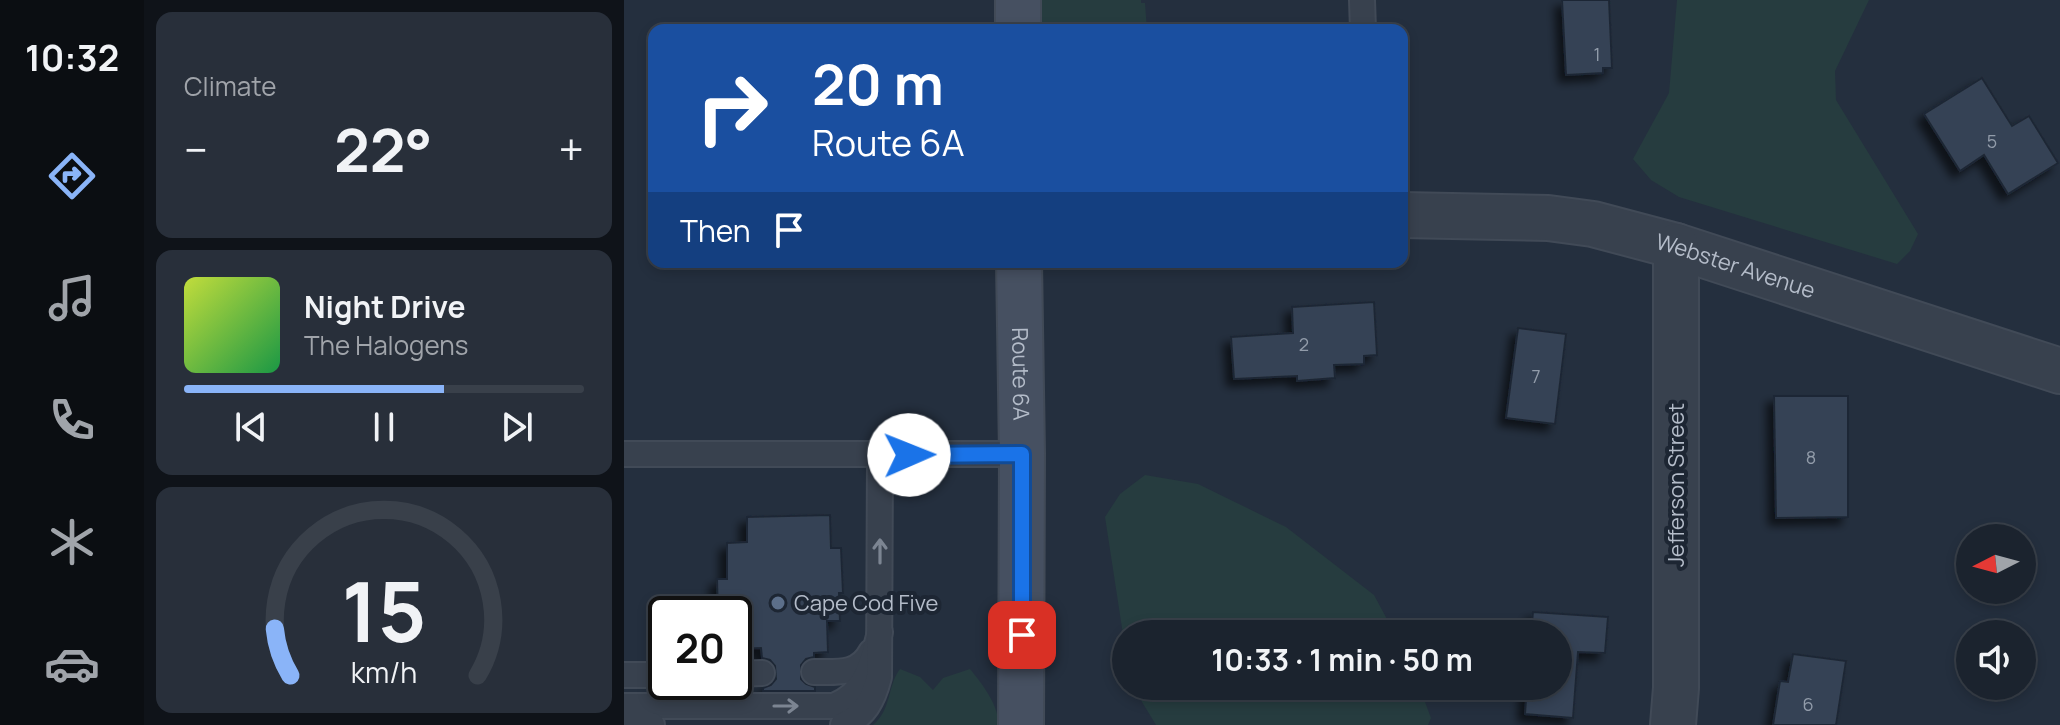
<!DOCTYPE html>
<html lang="en">
<head>
<meta charset="utf-8">
<style>
  body { margin:0; font-family:Manrope,sans-serif; background:#282f3a; color:#f1f3f6; height:100vh; display:flex; flex-direction:column; font-size:30px; white-space:nowrap }
  * { box-sizing:border-box; margin:0 }
  p { font-size:26px; color:#a0a4aa }
  .icon { flex:none; width:44px; height:44px; fill:none; stroke:currentColor; stroke-width:2; stroke-linecap:round; stroke-linejoin:round }
  .map { position:relative; flex:1; overflow:hidden }
  .details { display:flex; flex-direction:column; gap:12px; padding:12px; background:#0f1319; width:480px }
  .details>* { flex:none }
  .guide { position:absolute; left:24px; top:24px; width:760px; height:244px; border-radius:16px; box-shadow:0 4px 12px #0003,0 0 0 2px #39404a; background:#1a4fa0; color:#fff; overflow:hidden }
  .needle { width:52px; rotate:264deg }
  .controls { position:absolute; left:1332px; top:524px; display:grid; gap:16px }
  .controls a { display:grid; place-items:center; width:80px; height:80px; border-radius:50%; background:#1b232e; box-shadow:0 4px 12px #0003,0 0 0 2px #39404a; font-size:40px }
  .speed { position:absolute; left:24px; top:596px; display:flex; gap:16px; font-size:40px; font-weight:700; text-align:center }
  .speed>* { display:grid; place-content:center; width:104px; height:104px; border-radius:50%; background:#1b232e; box-shadow:0 4px 12px #0003,0 0 0 2px #39404a; line-height:1 }
  .speed .limit { border:4px solid #111; border-radius:12px; background:#fff; color:#111 }
  .pin { position:absolute; display:grid; place-items:center; width:68px; height:68px; color:#fff; margin:-34px; border-radius:16px; box-shadow:0 4px 12px #0006 }
  .me { position:absolute; width:88px; margin:-44px; rotate:89deg; stroke-linejoin:round; filter:drop-shadow(0 0 6px #0008) }
  .turn { display:flex; align-items:center; gap:28px; height:168px; padding:0 32px; font-size:36px }
  .turn .icon { width:104px; height:104px; stroke-width:2.5 }
  .turn b { display:block; font-size:56px; line-height:68px }
  .then { display:flex; align-items:center; height:76px; padding:0 32px; background:#0003; gap:16px; font-size:30px }
  .big { font-size:60px; font-weight:700; line-height:1.1 }
  .details .tile { flex:1; display:flex; flex-direction:column; justify-content:center; gap:12px; min-width:0; padding:0 28px; border-radius:16px; background:#282f3a }
  .details .dial { align-items:center; gap:0 }
  .dial svg { height:208px; overflow:visible; fill:none; stroke:#39404a; stroke-width:7; stroke-linecap:round; text-anchor:middle }
  .dial text { fill:#f1f3f6; stroke:none }
  .song { display:flex; align-items:center; gap:24px }
  .cover { width:96px; height:96px; border-radius:12px; background:linear-gradient(135deg,hsl(70 70% 55%),hsl(140 70% 35%)) }
  .played { height:8px; border-radius:4px; background:linear-gradient(90deg,#8ab4f8 65%,#39404a 65%) }
  .keys { display:flex; justify-content:space-around; direction:ltr }
  .heat { display:flex; justify-content:space-between; align-items:center; font-size:44px; direction:ltr }
  .trip { position:absolute; left:488px; top:620px; width:460px; height:80px; border-radius:40px; background:#1b232e; box-shadow:0 4px 12px #0003,0 0 0 2px #39404a; font-weight:700; line-height:80px; text-align:center }
  main { display:flex; flex:1; min-height:0 }
  .tabs { display:flex; flex-direction:column; width:144px; justify-content:space-around; align-items:center; background:#0b0e12; color:#a0a4aa }
  .tabs .icon { width:56px; height:56px }
  .tabs .selected { color:#8ab4f8 }
  .tabs b { font-size:36px; color:#f1f3f6 }
  .map>svg:first-child { display:block }
  .green { fill:#263c3f }
  .building { fill:#364354; stroke:#1f2835; stroke-width:2; filter:url(#shadow) }
  .lines { fill:none; stroke-linecap:round; stroke-linejoin:round }
  .service-casing { stroke:#414a57; stroke-width:28 }
  .minor-casing { stroke:#414a57; stroke-width:48 }
  .secondary-casing { stroke:#414a57; stroke-width:48 }
  .service { stroke:#38414e; stroke-width:24 }
  .minor { stroke:#38414e; stroke-width:44 }
  .secondary { stroke:#465061; stroke-width:44 }
  .oneway { stroke:#7c8592 }
  .route-casing { stroke:#114b97; stroke-width:20 }
  .route { stroke:#1a73e8; stroke-width:14 }
  .service-dot { fill:#5c6f8a; stroke:#1d2633; stroke-width:3 }
  .labels { text-anchor:middle; dominant-baseline:central; stroke-width:8; stroke-linejoin:round; paint-order:stroke }
  .number-label { font-size:18px; fill:#929caa }
  .street-label { font-size:22px; fill:#b4bcc9; stroke:#1d2633 }
  .poi-label { font-size:22px; fill:#b4bcc9; stroke:#1d2633; text-anchor:start }
</style>
</head>
<body>
<main>
<nav class="tabs">
<b>10:32</b>
<svg class="icon selected" aria-label="directions" viewBox="0 0 24 24"><path d="M12 3l9 9-9 9-9-9zM9 14v-3h6M13 9l2 2-2 2"/></svg>
<svg class="icon" aria-label="music" viewBox="0 0 24 24"><path d="M9 18V5l10-2v13"/><circle cx="6" cy="18" r="3"/><circle cx="16" cy="16" r="3"/></svg>
<svg class="icon" aria-label="phone" viewBox="0 0 24 24"><path d="M5 4h4l2 5-3 2q2 4 5 5l2-3 5 2v4C11 20 4 13 5 4z"/></svg>
<svg class="icon" aria-label="climate" viewBox="0 0 24 24"><path d="M12 3v18M4 7l16 10M4 17L20 7"/></svg>
<svg class="icon" aria-label="car" viewBox="0 0 24 24"><path d="M5 17H2v-5l4-1 3-4h7l3 4 3 1v5h-3M9 17h6M6 11h13"/><circle cx="7" cy="17" r="2"/><circle cx="17" cy="17" r="2"/></svg>
</nav>
<section class="details">
<div class="tile"><p>Climate</p>
<div class="heat"><a>−</a><b class="big">22°</b><a>+</a></div>
</div>
<div class="tile">
<div class="song"><i class="cover"></i><div><b>Night Drive</b><p>The Halogens</p></div></div>
<div class="played"></div>
<div class="keys"><svg class="icon" aria-label="previous" viewBox="0 0 24 24"><path d="M18 5L8 12l10 7zM5 5v14"/></svg><svg class="icon" aria-label="pause" viewBox="0 0 24 24"><path d="M8 5v14M16 5v14"/></svg><svg class="icon" aria-label="next" viewBox="0 0 24 24"><path d="M6 5l10 7-10 7zM19 5v14"/></svg></div>
</div>
<div class="tile dial"><svg viewBox="0 0 100 80">
<path d="M14 69A42 42 0 1 1 86 69"/>
<path d="M14 69A42 42 0 0 1 8 51" stroke="#8ab4f8"/>
<text x="50" y="56" font-size="32" font-weight="700">15</text>
<text x="50" y="72" font-size="11">km/h</text>
</svg></div>
</section>
<div class="map">
<svg width="1436" height="725" viewBox="0 0 1436 725">
  <defs>
    <filter id="shadow"><feDropShadow dx="-7" dy="7" stdDeviation="4" flood-color="#0009"/></filter>
  </defs>
  <rect width="100%" height="100%" fill="#242f3e"/>
  <g class="green">
    <polygon points="417,0 517,0 517,3 521,3 523,30 581,26 585,30 417,30"/>
    <polygon points="1053,0 1245,0 1211,71 1212,100 1294,234 1286,251 1273,264 1055,197 1027,180 1009,159 1045,93"/>
    <polygon points="521,475 574,484 662,527 750,595 771,634 502,634 502,654 481,517 496,494"/>
    <path d="M276 669 296 677 309 690 319 678 346 669C359 685 374 704 375 725H249C268 709 263 686 276 669Z"/>
    <polygon points="513,686 795,686 807,718 804,725 532,725 518,702"/>
  </g>
  <g class="building">
    <polygon points="938,0 985,0 988,68 979,68 979,73 942,75"/>
    <polygon points="1358,78 1388,126 1405,116 1434,163 1384,194 1360,155 1336,171 1300,114"/>
    <polygon points="750,302 753,355 740,356 740,364 710,365 711,378 673,381 673,376 610,379 607,337 669,333 668,307"/>
    <polygon points="894,328 942,334 931,424 882,418"/>
    <polygon points="1150,396 1224,396 1224,517 1152,518"/>
    <polygon points="206,515 207,548 217,548 219,593 215,593 216,621 203,621 204,652 190,653 190,657 182,659 177,665 177,679 182,684 191,687 191,691 139,691 139,688 147,685 152,679 151,666 146,660 138,658 137,648 110,649 110,614 94,614 93,579 103,579 103,543 123,542 123,517"/>
    <polygon points="909,612 984,617 981,653 954,652 949,718 901,714 903,686 934,686 934,634 907,634"/>
    <polygon points="1169,654 1222,661 1212,725 1149,725 1156,681 1164,682"/>
  </g>
  <g class="lines">
    <defs>
      <g id="service">
        <polyline points="738,0 739,30"/>
        <polyline points="0,454 398,454"/>
        <path d="M190 672C214 672 235 675 247 652"/>
        <polyline points="110,674 138,673"/>
        <polyline points="0,675 42,675"/>
        <path d="M0 706H210C243 693 248 663 256 632"/>
        <polyline points="0,725 28,725"/>
        <path d="M219 725C241 716 249 700 255 677L256 456"/>
      </g>
      <g id="minor">
        <path id="s1" d="M778 215 924 218 969 224 1052 246 1436 371"/>
        <polyline points="1049,725 1052,688 1052,246"/>
      </g>
      <g id="secondary">
        <polyline points="394,0 394,30"/>
        <path id="s2" d="M395 262 398 454 397 725"/>
      </g>
    </defs>
    <use href="#service" class="service-casing"/>
    <use href="#minor" class="minor-casing"/>
    <use href="#secondary" class="secondary-casing"/>
    <use href="#service" class="service"/>
    <use href="#minor" class="minor"/>
    <use href="#secondary" class="secondary"/>
  </g>
  <defs><path id="oneway-shaft" d="M-6 0H5M1.5-3L5.5 0L1.5 3" fill="none" stroke-width="1.6" stroke-linecap="round" stroke-linejoin="round" transform="scale(2)"/></defs>
  <g class="oneway">
    <use href="#oneway-shaft" transform="translate(256 551) rotate(-90)"/>
    <use href="#oneway-shaft" transform="translate(162 706)"/>
  </g>
  <g class="lines">
    <defs>
      <polyline id="route" points="285,455 398,454 398,635"/>
    </defs>
    <use href="#route" class="route-casing"/>
    <use href="#route" class="route"/>
  </g>
  <circle class="service-dot" cx="154" cy="603" r="8"/>
  <g class="labels">
    <g class="number-label">
      <text x="973" y="54">1</text>
      <text x="1368" y="141">5</text>
      <text x="680" y="344">2</text>
      <text x="912" y="376">7</text>
      <text x="1187" y="457">8</text>
      <text x="1184" y="704">6</text>
    </g>
    <g class="street-label">
      <text stroke="none"><textPath href="#s1" startOffset="340">Webster Avenue</textPath></text>
      <text stroke="none"><textPath href="#s2" startOffset="112">Route 6A</textPath></text>
      <text transform="translate(1052 485) rotate(-90)">Jefferson Street</text>
    </g>
    <g class="poi-label">
      <text x="170" y="603">Cape Cod Five</text>
    </g>
  </g>
</svg>
<div class="controls">
<a><svg class="needle" viewBox="-14 -14 28 28"><path d="M0-13l5 13h-10z" fill="#e53935"/><path d="M0 13l5-13h-10z" fill="#a0a4aa"/></svg></a>
<a><svg class="icon" aria-label="sound" viewBox="0 0 24 24"><path d="M4 9h4l5-4v14l-5-4H4zM17 9q2 3 0 6"/></svg></a>
</div>
<div class="speed"><div class="limit">20</div></div>
<div class="pin" style="left:398px;top:635px;background:#d93025"><svg class="icon" aria-label="arrive" viewBox="0 0 24 24"><path d="M6 21V4h12l-3 4 3 4H6"/></svg></div>
<svg class="me" style="left:285px;top:455px" viewBox="-20 -20 40 40"><circle r="19" fill="#fff"/><path d="M0-13L10 11 0 6-10 11z" fill="#1a73e8"/></svg>
<div class="trip">10:33 · 1 min · 50 m</div>
<div class="guide">
<div class="turn"><svg class="icon" aria-label="right" viewBox="0 0 24 24"><path d="M7 20v-9h11M14 6l5 5-5 5"/></svg><div><b>20 m</b>Route 6A</div></div>
<div class="then">Then<svg class="icon" aria-label="arrive" viewBox="0 0 24 24"><path d="M6 21V4h12l-3 4 3 4H6"/></svg></div>
</div>
</div>
</main>
</body>
</html>
